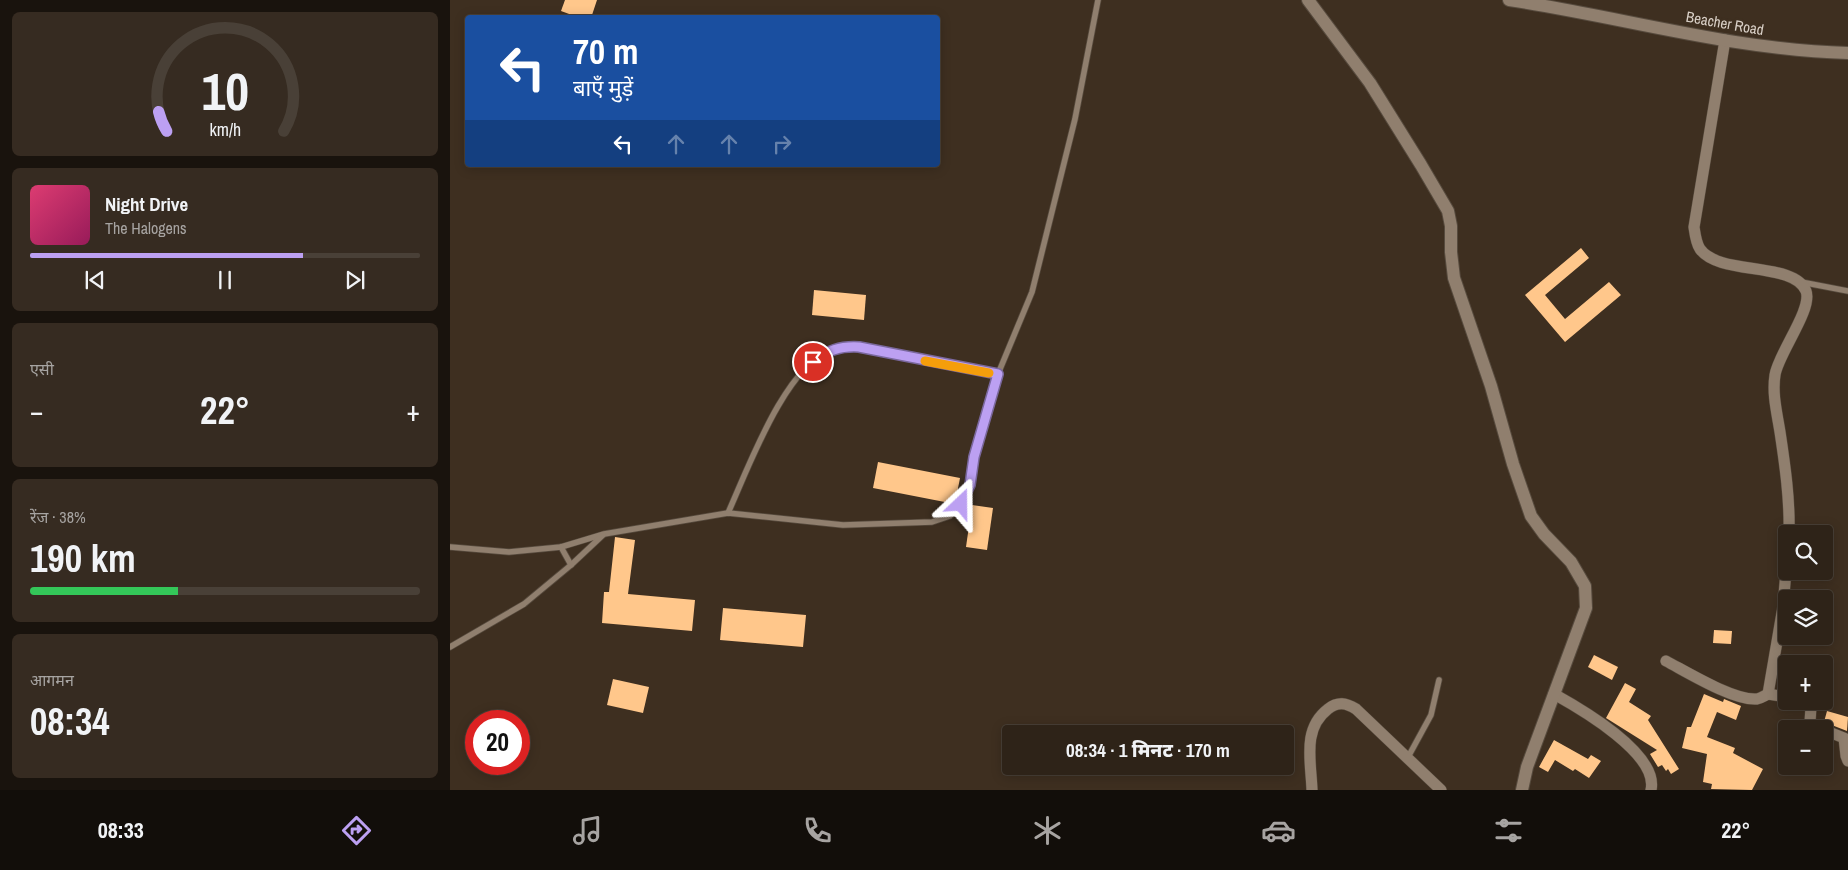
<!DOCTYPE html>
<html lang="hi">
<head>
<meta charset="utf-8">
<style>
  body { margin:0; font-family:"Archivo Narrow","Noto Sans Devanagari",sans-serif; background:#362b21; color:#f1f3f6; height:100vh; display:flex; flex-direction:column; font-size:19px; white-space:nowrap }
  * { box-sizing:border-box; margin:0 }
  p { font-size:16px; color:#a7a4a2 }
  .icon { flex:none; width:28px; height:28px; fill:none; stroke:currentColor; stroke-width:2; stroke-linecap:round; stroke-linejoin:round }
  .map { position:relative; flex:1; overflow:hidden }
  .details { display:flex; flex-direction:column; gap:12px; padding:12px; background:#19130d; width:450px }
  .details>* { flex:none }
  .banner { position:absolute; left:15px; top:15px; width:475px; height:152px; border-radius:5px; box-shadow:0 2px 12px #0003,0 0 0 1px #494037; background:#1a4fa0; color:#fff; overflow:hidden }
  .controls { position:absolute; left:1328px; top:525px; display:grid; gap:10px }
  .controls a { display:grid; place-items:center; width:55px; height:55px; border-radius:5px; background:#2e2318; box-shadow:0 2px 12px #0003,0 0 0 1px #494037; font-size:25px }
  .speed { position:absolute; left:15px; top:710px; display:flex; gap:10px; font-size:25px; font-weight:700; text-align:center }
  .speed>* { display:grid; place-content:center; width:65px; height:65px; border-radius:50%; background:#2e2318; box-shadow:0 2px 12px #0003,0 0 0 1px #494037; line-height:1 }
  .speed .limit { border:8px solid #d22; background:#fff; color:#111 }
  .pin { position:absolute; display:grid; place-items:center; width:42px; height:42px; color:#fff; margin:-21px; border:2px solid #fff; border-radius:50%; box-shadow:0 1px 5px #0007 }
  .me { position:absolute; width:55px; margin:-28px; rotate:23deg; stroke-linejoin:round; filter:drop-shadow(0 0 4px #0008) }
  .turn { display:flex; align-items:center; gap:18px; height:105px; padding:0 25px; font-size:22px }
  .turn .icon { width:65px; height:65px; stroke-width:2.5 }
  .turn b { display:block; font-size:35px; line-height:42px }
  .lanes { display:flex; align-items:center; height:48px; padding:0 25px; background:#0003; justify-content:center; gap:25px; direction:ltr }
  .lanes .off { opacity:.35 }
  .big { font-size:38px; font-weight:800; line-height:1.1 }
  .details .widget { flex:1; display:flex; flex-direction:column; justify-content:center; gap:8px; min-width:0; padding:0 18px; border-radius:8px; background:#362b21 }
  .details .dial { align-items:center; gap:0 }
  .dial svg { height:130px; overflow:visible; fill:none; stroke:#494037; stroke-width:7; stroke-linecap:round; text-anchor:middle }
  .dial text { fill:#f1f3f6; stroke:none }
  .song { display:flex; align-items:center; gap:15px }
  .cover { width:60px; height:60px; border-radius:8px; background:linear-gradient(135deg,hsl(340 70% 55%),hsl(330 70% 35%)) }
  .played { height:5px; border-radius:2px; background:linear-gradient(90deg,#bca0f2 70%,#494037 70%) }
  .keys { display:flex; justify-content:space-around; direction:ltr }
  .heat { display:flex; justify-content:space-between; align-items:center; font-size:28px; direction:ltr }
  .charge { height:8px; border-radius:4px; background:linear-gradient(90deg,#34c759 38%,#494037 0) }
  .trip { position:absolute; left:552px; top:725px; width:292px; height:50px; border-radius:5px; background:#2e2318; box-shadow:0 2px 12px #0003,0 0 0 1px #494037; font-weight:800; line-height:50px; text-align:center }
  .dock { display:flex; height:80px; justify-content:space-around; align-items:center; background:#120e0a; color:#a7a4a2 }
  .dock .icon { width:35px; height:35px }
  .dock .current { color:#bca0f2 }
  .dock b { font-size:22px; color:#f1f3f6 }
  main { display:flex; flex:1; min-height:0 }
  .map>svg:first-child { display:block }
  .building { fill:#ffc78b }
  .lines { fill:none; stroke-linecap:round; stroke-linejoin:round }
  .lane-casing { stroke:#574b3e; stroke-width:7 }
  .street-casing { stroke:#574b3e; stroke-width:12 }
  .secondary-casing { stroke:#574b3e; stroke-width:14 }
  .lane { stroke:#907f6e; stroke-width:5.5 }
  .street { stroke:#907f6e; stroke-width:11 }
  .secondary { stroke:#907f6e; stroke-width:12 }
  .route-casing { stroke:#7a689d; stroke-width:12 }
  .route { stroke:#bca0f2; stroke-width:9 }
  .slow { stroke:#f59e0b; stroke-width:9 }
  .labels { text-anchor:middle; dominant-baseline:central; stroke-width:5; stroke-linejoin:round; paint-order:stroke }
  .street-label { font-size:15px; fill:#dad1c8; stroke:#3e2f20 }
</style>
</head>
<body>
<main>
<section class="details">
<div class="widget dial"><svg viewBox="0 0 100 80">
<path d="M14 69A42 42 0 1 1 86 69"/>
<path d="M14 69A42 42 0 0 1 9 57" stroke="#bca0f2"/>
<text x="50" y="56" font-size="32" font-weight="700">10</text>
<text x="50" y="72" font-size="11">km/h</text>
</svg></div>
<div class="widget">
<div class="song"><i class="cover"></i><div><b>Night Drive</b><p>The Halogens</p></div></div>
<div class="played"></div>
<div class="keys"><svg class="icon" aria-label="previous" viewBox="0 0 24 24"><path d="M18 5L8 12l10 7zM5 5v14"/></svg><svg class="icon" aria-label="pause" viewBox="0 0 24 24"><path d="M8 5v14M16 5v14"/></svg><svg class="icon" aria-label="next" viewBox="0 0 24 24"><path d="M6 5l10 7-10 7zM19 5v14"/></svg></div>
</div>
<div class="widget"><p>एसी</p>
<div class="heat"><a>−</a><b class="big">22°</b><a>+</a></div>
</div>
<div class="widget"><p>रेंज · 38%</p><b class="big">190 km</b><div class="charge"></div></div>
<div class="widget"><p>आगमन</p><b class="big">08:34</b></div>
</section>
<div class="map">
<svg width="1398" height="790" viewBox="0 0 1398 790">
  <rect width="100%" height="100%" fill="#3e2f20"/>
  <g class="building">
    <polygon points="115,0 147,0 141,18 130,18 111,11"/>
    <polygon points="1131,248 1139,258 1095,295 1115,319 1159,282 1171,295 1115,342 1075,295"/>
    <polygon points="364,290 416,295 414,320 362,315"/>
    <polygon points="428,462 510,478 505,504 423,488"/>
    <polygon points="522,505 543,508 537,550 516,547"/>
    <polygon points="165,537 185,540 178,594 245,600 242,631 152,623 154,592 159,592"/>
    <polygon points="273,608 356,615 353,647 270,640"/>
    <polygon points="1264,630 1282,631 1281,644 1263,643"/>
    <polygon points="1144,655 1168,667 1162,680 1138,667"/>
    <polygon points="163,679 199,687 193,713 157,705"/>
    <polygon points="1175,683 1186,689 1179,702 1201,716 1198,720 1229,769 1221,774 1218,769 1216,771 1212,765 1208,767 1200,754 1207,750 1156,718"/>
    <polygon points="1254,694 1273,702 1274,699 1291,706 1286,720 1267,712 1257,737 1285,748 1283,753 1313,769 1302,790 1261,789 1262,784 1253,782 1257,754 1232,748 1237,727 1241,727"/>
    <polygon points="1377,711 1398,717 1397,731 1374,722"/>
    <polygon points="1104,740 1138,759 1141,755 1151,761 1139,778 1125,769 1123,771 1105,760 1098,772 1089,767"/>
  </g>
  <g class="lines">
    <defs>
      <g id="lane">
        <polyline points="1351,282 1398,291"/>
        <path d="M278 513C298 469 335 365 383 349 391 346 400 347 409 347L548 374"/>
        <polyline points="0,547 59,552 111,547 154,534 278,513 393,525 482,522 500,516 511,505 520,485 524,457 548,374 582,292 625,119 648,0"/>
        <polyline points="111,547 121,565"/>
        <polyline points="0,647 74,604 121,565 153,535"/>
        <polyline points="957,759 981,715 989,680"/>
      </g>
      <g id="street">
        <path d="M1275 40 1244 227C1245 234 1246 243 1250 249 1269 276 1344 261 1356 291 1363 309 1328 354 1325 375 1322 394 1327 413 1330 432 1335 465 1340 500 1339 534"/>
        <polyline points="1336,571 1333,607 1318,694 1336,697"/>
        <path d="M1216 661C1237 672 1284 701 1307 699 1311 698 1314 696 1318 694"/>
        <path d="M1104 694C1131 709 1209 754 1201 790"/>
        <polyline points="1358,701 1361,707 1360,722 1363,726 1371,729"/>
        <polyline points="1374,730 1394,738 1396,756 1398,761"/>
        <path d="M862 790C861 761 852 729 878 709 888 701 896 703 906 709L991 790"/>
      </g>
      <g id="secondary">
        <polyline points="858,0 920,83 971,165 998,211 1001,226 1001,252 1004,278 1041,386 1063,464 1081,516 1094,534 1121,562 1135,586 1136,608 1077,767 1072,790"/>
        <path d="M1059 0C1172 17 1283 50 1398 53"/>
      </g>
    </defs>
    <use href="#lane" class="lane-casing"/>
    <use href="#street" class="street-casing"/>
    <use href="#secondary" class="secondary-casing"/>
    <use href="#lane" class="lane"/>
    <use href="#street" class="street"/>
    <use href="#secondary" class="secondary"/>
  </g>
  <g class="lines">
    <defs>
      <path id="route" d="M363 362C378 350 390 346 409 347L548 374 524 457 520 485 511 504"/>
    </defs>
    <use href="#route" class="route-casing"/>
    <use href="#route" class="route"/>
    <polyline class="slow" points="475,361 539,373"/>
  </g>
  <g class="labels">
    <g class="street-label">
      <text transform="translate(1275 23) rotate(10)">Beacher Road</text>
    </g>
  </g>
</svg>
<div class="controls">
<a><svg class="icon" aria-label="search" viewBox="0 0 24 24"><circle cx="10" cy="10" r="6"/><path d="M15 15l6 6"/></svg></a>
<a><svg class="icon" aria-label="layers" viewBox="0 0 24 24"><path d="M12 4l9 5-9 5-9-5zM3 14l9 5 9-5"/></svg></a>
<a>+</a>
<a>−</a>
</div>
<div class="speed"><div class="limit">20</div></div>
<div class="pin" style="left:363px;top:362px;background:#d93025"><svg class="icon" aria-label="arrive" viewBox="0 0 24 24"><path d="M6 21V4h12l-3 4 3 4H6"/></svg></div>
<svg class="me" style="left:511px;top:504px" viewBox="-20 -20 40 40"><path d="M0-17L14 15 0 8-14 15z" fill="#bca0f2" stroke="#fff" stroke-width="4"/></svg>
<div class="trip">08:34 · 1 मिनट · 170 m</div>
<div class="banner">
<div class="turn"><svg class="icon" aria-label="left" viewBox="0 0 24 24"><path d="M17 20v-9H6M10 6l-5 5 5 5"/></svg><div><b>70 m</b>बाएँ मुड़ें</div></div>
<div class="lanes"><svg class="icon" aria-label="left" viewBox="0 0 24 24"><path d="M17 20v-9H6M10 6l-5 5 5 5"/></svg><svg class="icon off" aria-label="ahead" viewBox="0 0 24 24"><path d="M12 20V5M6 11l6-6 6 6"/></svg><svg class="icon off" aria-label="ahead" viewBox="0 0 24 24"><path d="M12 20V5M6 11l6-6 6 6"/></svg><svg class="icon off" aria-label="right" viewBox="0 0 24 24"><path d="M7 20v-9h11M14 6l5 5-5 5"/></svg></div>
</div>
</div>
</main>
<nav class="dock">
<b>08:33</b>
<svg class="icon current" aria-label="directions" viewBox="0 0 24 24"><path d="M12 3l9 9-9 9-9-9zM9 14v-3h6M13 9l2 2-2 2"/></svg>
<svg class="icon" aria-label="music" viewBox="0 0 24 24"><path d="M9 18V5l10-2v13"/><circle cx="6" cy="18" r="3"/><circle cx="16" cy="16" r="3"/></svg>
<svg class="icon" aria-label="phone" viewBox="0 0 24 24"><path d="M5 4h4l2 5-3 2q2 4 5 5l2-3 5 2v4C11 20 4 13 5 4z"/></svg>
<svg class="icon" aria-label="climate" viewBox="0 0 24 24"><path d="M12 3v18M4 7l16 10M4 17L20 7"/></svg>
<svg class="icon" aria-label="car" viewBox="0 0 24 24"><path d="M5 17H2v-5l4-1 3-4h7l3 4 3 1v5h-3M9 17h6M6 11h13"/><circle cx="7" cy="17" r="2"/><circle cx="17" cy="17" r="2"/></svg>
<svg class="icon" aria-label="filters" viewBox="0 0 24 24"><path d="M4 7h16M4 17h16"/><circle cx="9" cy="7" r="2"/><circle cx="15" cy="17" r="2"/></svg>
<b>22°</b>
</nav>
</body>
</html>
